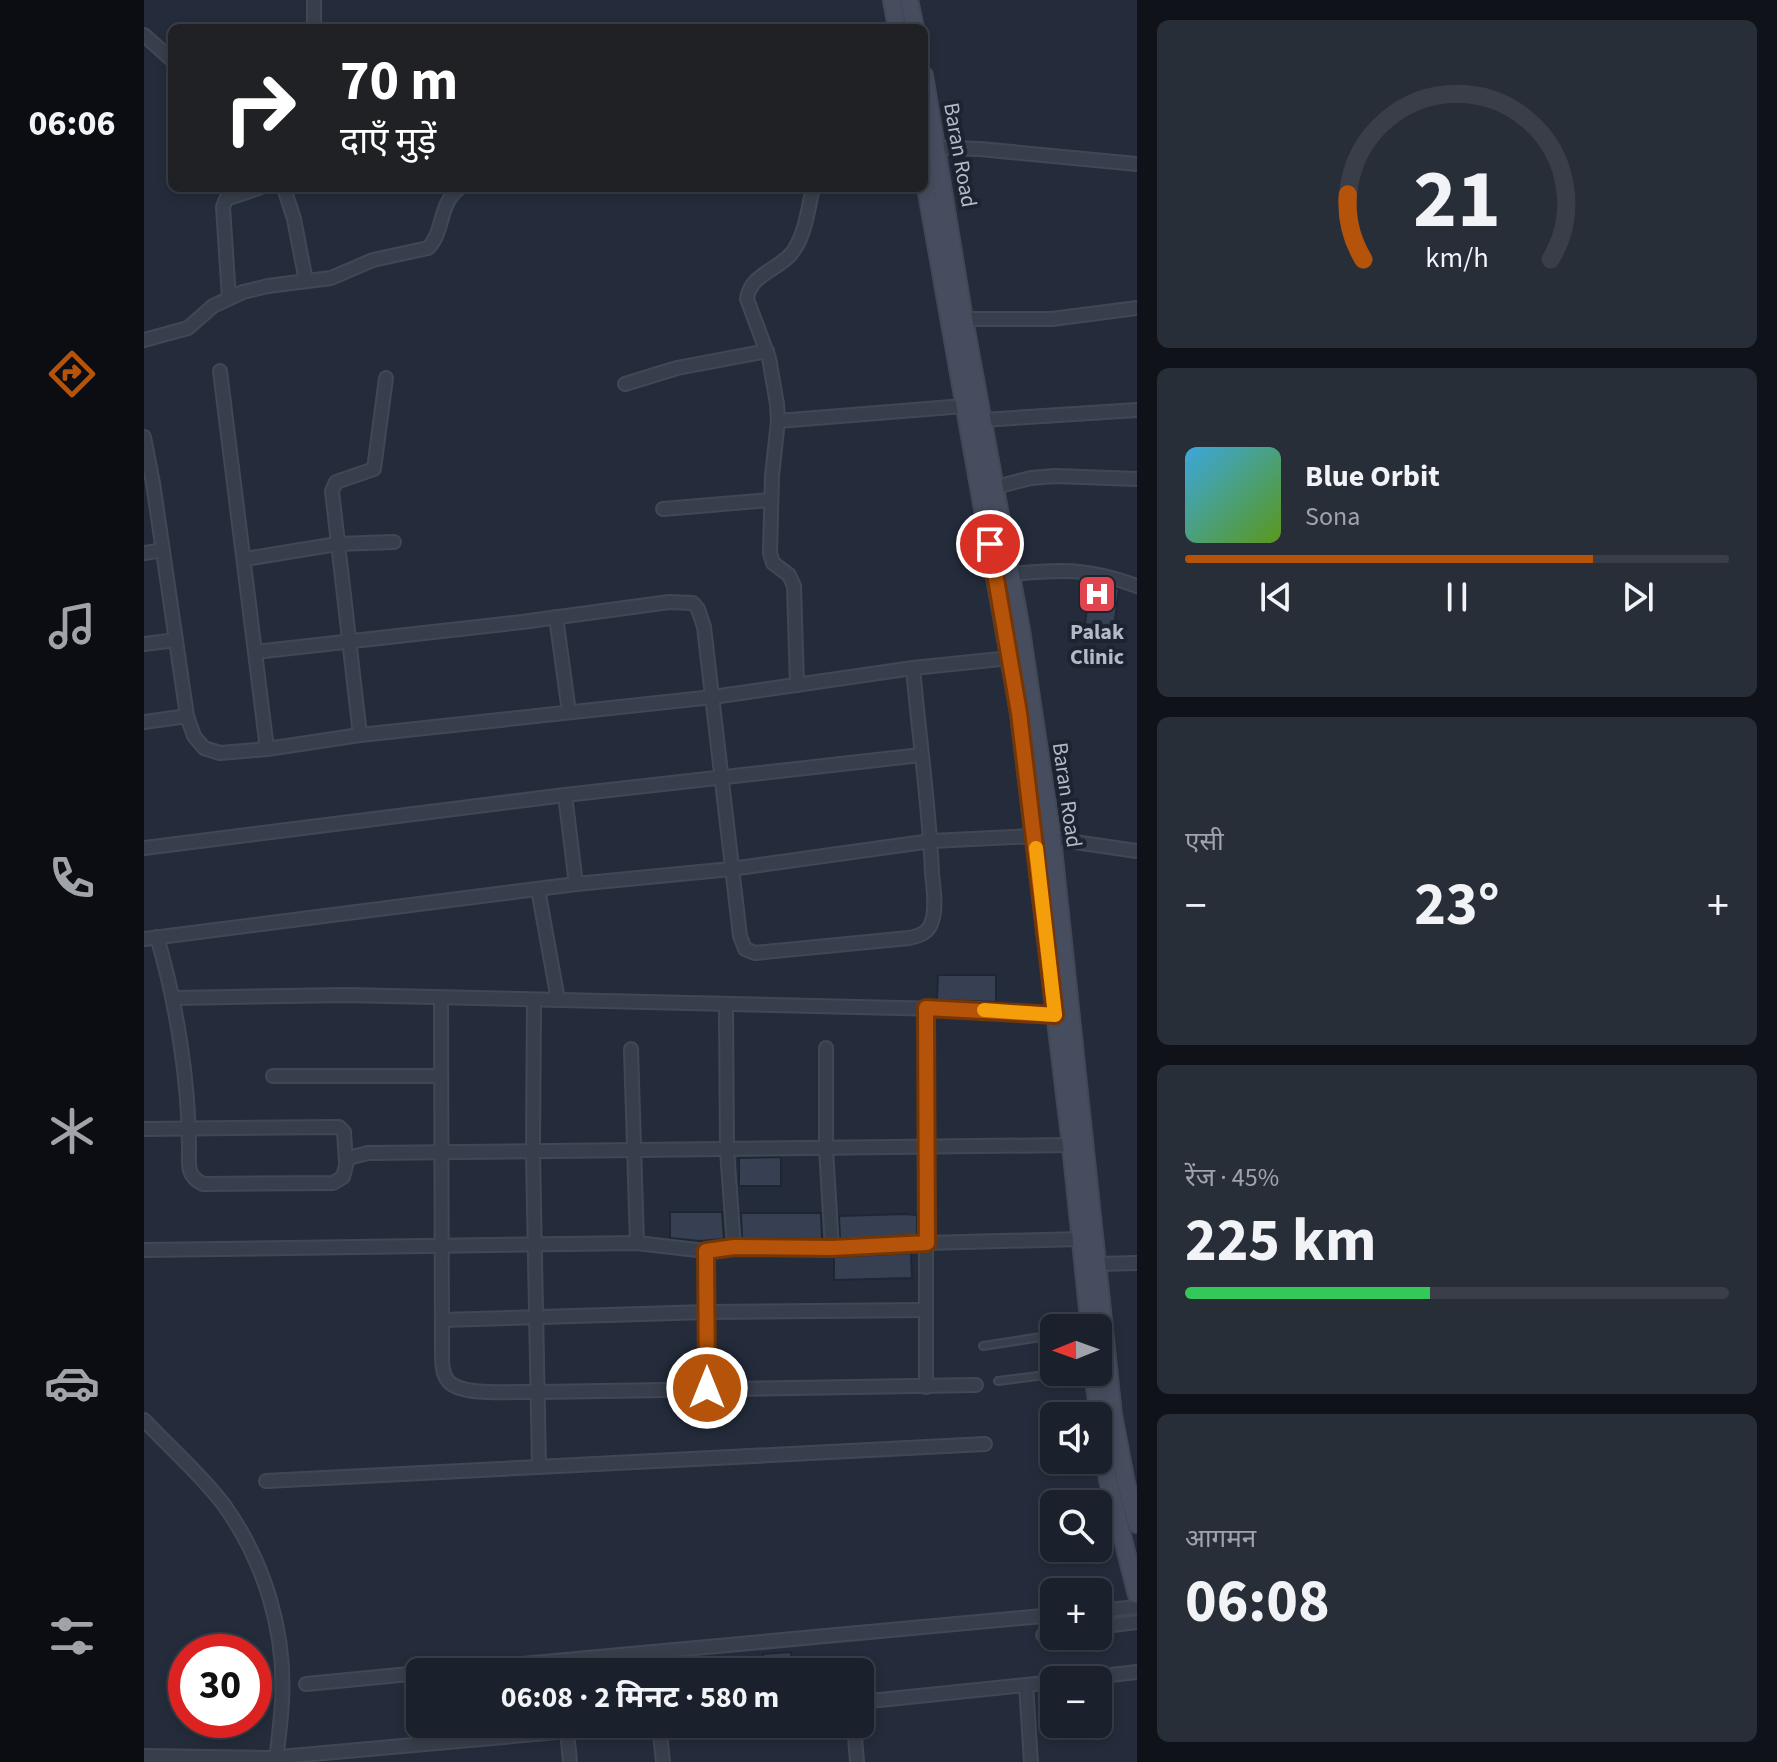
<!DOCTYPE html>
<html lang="hi">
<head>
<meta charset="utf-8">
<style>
  body { margin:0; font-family:"Source Sans 3","Noto Sans Devanagari",sans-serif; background:#282e38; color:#f1f3f6; height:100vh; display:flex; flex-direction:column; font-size:30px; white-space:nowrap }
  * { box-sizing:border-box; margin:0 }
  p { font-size:26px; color:#a0a3a9 }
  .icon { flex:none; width:44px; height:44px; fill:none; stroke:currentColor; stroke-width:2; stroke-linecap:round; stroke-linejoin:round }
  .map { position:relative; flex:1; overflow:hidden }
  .panel { display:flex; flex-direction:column; gap:20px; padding:20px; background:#0f1218; width:640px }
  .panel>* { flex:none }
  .guide { position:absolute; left:24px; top:24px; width:760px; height:168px; border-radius:12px; box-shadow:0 4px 12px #0003,0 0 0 2px #393e48; background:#202124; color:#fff; overflow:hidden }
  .needle { width:52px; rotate:269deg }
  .controls { position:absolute; left:896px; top:1314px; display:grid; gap:16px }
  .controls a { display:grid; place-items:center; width:72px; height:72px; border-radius:12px; background:#1b212c; box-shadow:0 4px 12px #0003,0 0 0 2px #393e48; font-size:40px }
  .speed { position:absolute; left:24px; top:1634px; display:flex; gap:16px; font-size:40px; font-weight:700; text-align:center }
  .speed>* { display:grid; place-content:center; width:104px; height:104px; border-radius:50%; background:#1b212c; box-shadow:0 4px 12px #0003,0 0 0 2px #393e48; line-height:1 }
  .speed .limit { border:12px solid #d22; background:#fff; color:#111 }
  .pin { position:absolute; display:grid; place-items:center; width:68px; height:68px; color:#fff; margin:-34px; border:4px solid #fff; border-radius:50%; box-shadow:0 2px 8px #0007 }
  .me { position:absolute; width:88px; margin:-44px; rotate:0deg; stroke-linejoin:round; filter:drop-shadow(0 0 6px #0008) }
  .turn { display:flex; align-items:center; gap:28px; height:168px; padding:0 40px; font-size:36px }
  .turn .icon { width:104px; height:104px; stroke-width:2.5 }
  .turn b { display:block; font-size:56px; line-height:68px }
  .big { font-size:60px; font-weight:700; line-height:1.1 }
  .panel .tile { flex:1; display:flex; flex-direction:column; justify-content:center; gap:12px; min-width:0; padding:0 28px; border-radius:12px; background:#282e38 }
  .panel .dial { align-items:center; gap:0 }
  .dial svg { height:208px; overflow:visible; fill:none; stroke:#393e48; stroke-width:7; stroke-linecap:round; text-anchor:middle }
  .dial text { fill:#f1f3f6; stroke:none }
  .song { display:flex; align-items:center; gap:24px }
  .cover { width:96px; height:96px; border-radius:12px; background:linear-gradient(135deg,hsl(200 70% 55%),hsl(90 70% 35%)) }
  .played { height:8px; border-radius:4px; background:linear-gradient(90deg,#b45309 75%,#393e48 75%) }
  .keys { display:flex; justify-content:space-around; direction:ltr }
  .heat { display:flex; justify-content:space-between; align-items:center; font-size:44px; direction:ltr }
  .charge { height:12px; border-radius:6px; background:linear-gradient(90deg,#34c759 45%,#393e48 0) }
  .trip { position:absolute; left:262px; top:1658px; width:468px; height:80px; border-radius:12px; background:#1b212c; box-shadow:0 4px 12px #0003,0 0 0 2px #393e48; font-weight:700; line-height:80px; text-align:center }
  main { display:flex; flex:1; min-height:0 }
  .dock { display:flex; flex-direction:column; width:144px; justify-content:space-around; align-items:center; background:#0b0d12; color:#a0a3a9 }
  .dock .icon { width:56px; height:56px }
  .dock .active { color:#b45309 }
  .dock b { font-size:36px; color:#f1f3f6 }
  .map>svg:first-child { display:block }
  .building { fill:#374052; stroke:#1f2633; stroke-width:2 }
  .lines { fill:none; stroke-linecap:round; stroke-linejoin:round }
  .lane-casing { stroke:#414855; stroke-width:10 }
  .street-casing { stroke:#414855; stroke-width:16 }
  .secondary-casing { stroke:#414855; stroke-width:20 }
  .lane { stroke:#383f4c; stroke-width:6 }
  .street { stroke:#383f4c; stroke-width:12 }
  .secondary { stroke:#464d5f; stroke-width:16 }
  .route-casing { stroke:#753606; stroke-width:20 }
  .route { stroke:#b45309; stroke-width:14 }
  .slow { stroke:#f59e0b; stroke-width:14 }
  .labels { text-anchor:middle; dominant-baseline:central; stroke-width:8; stroke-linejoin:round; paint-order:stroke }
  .street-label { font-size:22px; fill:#b4bac7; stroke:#1d2431 }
  .poi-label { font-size:22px; font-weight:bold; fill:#b4bac7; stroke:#1d2431 }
</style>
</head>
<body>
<main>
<nav class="dock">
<b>06:06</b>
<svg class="icon active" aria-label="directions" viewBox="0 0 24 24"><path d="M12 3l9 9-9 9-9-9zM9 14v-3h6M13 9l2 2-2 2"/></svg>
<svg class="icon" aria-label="music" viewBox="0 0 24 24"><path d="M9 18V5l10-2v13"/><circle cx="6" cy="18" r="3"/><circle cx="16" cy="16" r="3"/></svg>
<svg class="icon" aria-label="phone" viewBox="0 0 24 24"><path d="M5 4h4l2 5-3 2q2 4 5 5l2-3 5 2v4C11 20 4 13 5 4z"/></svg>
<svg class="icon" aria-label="climate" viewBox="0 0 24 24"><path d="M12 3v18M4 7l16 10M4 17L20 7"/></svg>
<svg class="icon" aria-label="car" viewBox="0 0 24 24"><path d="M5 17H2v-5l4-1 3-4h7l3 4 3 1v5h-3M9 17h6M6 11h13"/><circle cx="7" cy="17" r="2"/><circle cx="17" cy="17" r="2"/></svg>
<svg class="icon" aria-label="filters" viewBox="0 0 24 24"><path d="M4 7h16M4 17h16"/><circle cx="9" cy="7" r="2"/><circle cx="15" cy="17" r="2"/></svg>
</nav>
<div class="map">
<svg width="993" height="1762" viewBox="0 0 993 1762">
  <rect width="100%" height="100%" fill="#242c3b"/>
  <g class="building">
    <polygon points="946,582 975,589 970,628 941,624"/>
    <polygon points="794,975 852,975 852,1002 793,1000"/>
    <polygon points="637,1157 637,1186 595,1186 595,1158"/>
    <polygon points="526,1212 578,1212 580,1239 555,1241 526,1238"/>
    <polygon points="597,1213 677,1213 678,1239 598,1238"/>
    <polygon points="761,1214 773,1215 773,1235 696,1239 695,1216"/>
    <polygon points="767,1253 768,1278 690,1280 690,1257"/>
    <polygon points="647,1652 648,1672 621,1672 619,1654"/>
  </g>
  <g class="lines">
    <defs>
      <g id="lane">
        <polyline points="839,1346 910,1335"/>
        <polyline points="854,1381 924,1372"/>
      </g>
      <g id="street">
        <polyline points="170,28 170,0"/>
        <polyline points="0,35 28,60"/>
        <polyline points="780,147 836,149 993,164"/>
        <polyline points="140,188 150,219 162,281"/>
        <polyline points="85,298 79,207 82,199 115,188"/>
        <polyline points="820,319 908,319 993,308"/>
        <path d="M0 340 44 328 69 306 99 292 124 286 187 278 229 260 284 248C301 231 294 203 316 188"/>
        <polyline points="76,371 123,749"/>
        <polyline points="481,384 533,368 623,351"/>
        <polyline points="839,420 993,410"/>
        <polyline points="634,421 820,406"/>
        <polyline points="0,437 9,483 43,716 50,736 60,748 76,753 123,749 216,735 569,697 769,668 866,658"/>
        <polyline points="852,487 887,478 911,476 993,479"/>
        <polyline points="519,509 627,500"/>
        <polyline points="0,553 19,550"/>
        <polyline points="101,559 193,544 250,542"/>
        <path d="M867 574C918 569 944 568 993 586"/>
        <polyline points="412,617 425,712"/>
        <polyline points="0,644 32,640"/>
        <path d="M111 652 378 622 525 602 549 603 554 609 560 627 596 936 601 949 611 953 765 938C775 936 785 933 788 921 793 907 789 887 788 872 785 804 775 736 769 668"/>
        <path d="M653 685 650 586 645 575 629 563 626 553 628 476 634 421 633 404 625 358 603 299C606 273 637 270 650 250 662 232 664 208 669 188"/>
        <polyline points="0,722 43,716"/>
        <polyline points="216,735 188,491 192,482 230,469 242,378"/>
        <polyline points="421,795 432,884"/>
        <polyline points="0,848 421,795 777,755"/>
        <polyline points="394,889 414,1000"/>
        <path d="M13 937C32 1001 45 1081 45 1147 45 1164 42 1176 59 1184L189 1183 199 1177 204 1158 224 1153 927 1145"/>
        <polyline points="0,939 432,884 587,869 787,841 890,836 993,851"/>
        <polyline points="30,998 202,995 839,1010 911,1015"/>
        <path d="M297 998 298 1358C298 1367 299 1376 305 1382 320 1397 373 1391 394 1392L832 1385"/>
        <polyline points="390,1000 389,1153 395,1467"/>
        <polyline points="582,1004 583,1150 590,1247"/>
        <polyline points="682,1048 682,1149 688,1248"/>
        <polyline points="487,1049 493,1243"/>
        <polyline points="129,1076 297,1076"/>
        <polyline points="0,1129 195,1127 200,1132 202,1162"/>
        <polyline points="0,1250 493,1243 562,1251 590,1247 688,1248 783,1243 936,1239"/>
        <polyline points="562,1251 563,1388"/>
        <polyline points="953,1264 993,1263"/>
        <polyline points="298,1320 563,1312 781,1310"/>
        <polyline points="782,1387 782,1008"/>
        <path d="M0 1420C26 1448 57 1474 80 1505 120 1561 142 1631 138 1701 137 1721 134 1742 132 1762"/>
        <polyline points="122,1481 841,1444"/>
        <polyline points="954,1611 993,1607"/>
        <polyline points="954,1627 993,1622"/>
        <polyline points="899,1635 910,1633"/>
        <polyline points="290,1672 910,1615"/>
        <polyline points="924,1680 993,1672"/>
        <polyline points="162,1684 276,1673"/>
        <polyline points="882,1685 887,1762"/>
        <polyline points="716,1702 910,1682"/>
        <polyline points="515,1724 519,1762"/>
        <polyline points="710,1724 713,1762"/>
        <polyline points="423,1731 426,1762"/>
        <polyline points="0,1756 125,1758 504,1724"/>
      </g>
      <g id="secondary">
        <polyline points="748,0 753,28"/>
        <polyline points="765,0 771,28"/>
        <polyline points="780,75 820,319 877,630 908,838 969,1415 982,1483 993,1524"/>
        <polyline points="780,176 875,713 927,1145 946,1328"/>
        <polyline points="949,1372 964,1480 993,1595"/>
      </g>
    </defs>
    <use href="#lane" class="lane-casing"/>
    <use href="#street" class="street-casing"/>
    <use href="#secondary" class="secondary-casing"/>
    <use href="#lane" class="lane"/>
    <use href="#street" class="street"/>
    <use href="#secondary" class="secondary"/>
  </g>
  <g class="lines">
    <defs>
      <polyline id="route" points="563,1388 562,1251 590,1247 688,1248 783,1243 782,1008 911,1015 875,713 846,544"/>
    </defs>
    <use href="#route" class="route-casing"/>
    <use href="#route" class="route"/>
    <polyline class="slow" points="840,1010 911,1015 892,848"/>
  </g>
  <defs>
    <symbol id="hospital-square" viewBox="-11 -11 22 22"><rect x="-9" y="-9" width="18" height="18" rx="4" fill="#e0444e" stroke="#1d2431"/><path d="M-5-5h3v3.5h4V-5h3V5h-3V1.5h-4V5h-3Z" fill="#fff"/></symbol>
  </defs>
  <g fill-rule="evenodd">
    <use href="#hospital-square" x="931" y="572" width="44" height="44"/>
  </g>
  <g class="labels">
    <g class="street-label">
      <text transform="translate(816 155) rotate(80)">Baran Road</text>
      <text transform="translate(923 795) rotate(82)">Baran Road</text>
    </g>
    <g class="poi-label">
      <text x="953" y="632">Palak<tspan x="953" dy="25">Clinic</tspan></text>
    </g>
  </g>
</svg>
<div class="controls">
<a><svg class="needle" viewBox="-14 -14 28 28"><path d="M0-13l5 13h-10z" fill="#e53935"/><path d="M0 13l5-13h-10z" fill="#a0a3a9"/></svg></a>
<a><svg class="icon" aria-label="sound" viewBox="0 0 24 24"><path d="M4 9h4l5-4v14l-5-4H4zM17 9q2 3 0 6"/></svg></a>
<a><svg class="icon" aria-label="search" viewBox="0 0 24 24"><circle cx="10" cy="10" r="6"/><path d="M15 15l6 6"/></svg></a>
<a>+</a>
<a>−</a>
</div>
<div class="speed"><div class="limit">30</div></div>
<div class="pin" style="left:846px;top:544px;background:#d93025"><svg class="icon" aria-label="arrive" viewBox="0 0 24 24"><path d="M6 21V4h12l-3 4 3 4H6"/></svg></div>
<svg class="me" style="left:563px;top:1388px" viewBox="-20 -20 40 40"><circle r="17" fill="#b45309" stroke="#fff" stroke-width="3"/><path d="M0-11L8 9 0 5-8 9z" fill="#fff"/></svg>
<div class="trip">06:08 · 2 मिनट · 580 m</div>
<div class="guide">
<div class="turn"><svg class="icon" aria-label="right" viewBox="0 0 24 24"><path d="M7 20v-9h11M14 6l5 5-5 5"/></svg><div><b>70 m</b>दाएँ मुड़ें</div></div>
</div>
</div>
<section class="panel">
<div class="tile dial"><svg viewBox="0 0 100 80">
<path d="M14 69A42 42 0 1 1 86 69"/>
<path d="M14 69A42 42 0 0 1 8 44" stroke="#b45309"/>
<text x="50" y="56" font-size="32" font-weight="700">21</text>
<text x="50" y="72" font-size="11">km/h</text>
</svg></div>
<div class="tile">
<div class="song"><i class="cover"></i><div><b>Blue Orbit</b><p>Sona</p></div></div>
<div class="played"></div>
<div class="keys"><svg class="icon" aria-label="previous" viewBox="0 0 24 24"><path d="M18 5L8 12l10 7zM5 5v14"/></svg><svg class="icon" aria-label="pause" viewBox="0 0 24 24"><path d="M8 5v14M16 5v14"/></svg><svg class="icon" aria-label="next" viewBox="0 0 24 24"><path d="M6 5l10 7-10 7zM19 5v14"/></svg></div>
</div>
<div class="tile"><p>एसी</p>
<div class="heat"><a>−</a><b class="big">23°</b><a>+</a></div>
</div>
<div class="tile"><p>रेंज · 45%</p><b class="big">225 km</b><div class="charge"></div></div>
<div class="tile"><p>आगमन</p><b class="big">06:08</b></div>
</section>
</main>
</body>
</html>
